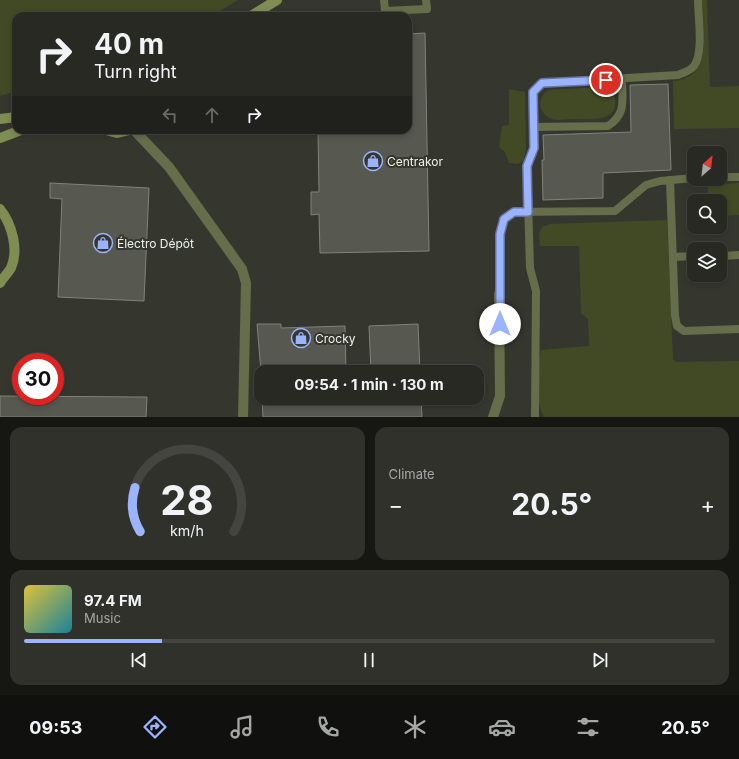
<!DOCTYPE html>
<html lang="en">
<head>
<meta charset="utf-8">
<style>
  body { margin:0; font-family:Inter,sans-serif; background:#30312b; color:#f1f3f6; height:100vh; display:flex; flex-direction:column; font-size:15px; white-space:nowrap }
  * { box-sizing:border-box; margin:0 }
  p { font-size:13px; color:#a5a6a6 }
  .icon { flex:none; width:22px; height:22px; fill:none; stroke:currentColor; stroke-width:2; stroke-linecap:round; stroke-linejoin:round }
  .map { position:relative; height:417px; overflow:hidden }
  .drawer { display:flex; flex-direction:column; gap:10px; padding:10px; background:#161713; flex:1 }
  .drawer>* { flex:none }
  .banner { position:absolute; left:12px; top:12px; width:400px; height:122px; border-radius:12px; box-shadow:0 2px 6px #0003,0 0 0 1px #444541; background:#282923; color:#f1f3f6; overflow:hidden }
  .needle { width:26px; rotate:28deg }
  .tools { position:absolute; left:687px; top:146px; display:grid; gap:8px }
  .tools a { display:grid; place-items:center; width:40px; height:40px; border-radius:8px; background:#282923; box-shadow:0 2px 6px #0003,0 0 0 1px #444541; font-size:20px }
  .speed { position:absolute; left:12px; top:353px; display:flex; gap:8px; font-size:20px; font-weight:700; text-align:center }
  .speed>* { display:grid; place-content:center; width:52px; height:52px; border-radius:50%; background:#282923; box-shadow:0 2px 6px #0003,0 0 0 1px #444541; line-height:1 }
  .speed .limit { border:6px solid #d22; background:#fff; color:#111 }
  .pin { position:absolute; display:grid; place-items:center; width:34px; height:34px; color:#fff; margin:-17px; border:2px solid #fff; border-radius:50%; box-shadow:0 1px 4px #0007 }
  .me { position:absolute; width:44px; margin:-22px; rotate:0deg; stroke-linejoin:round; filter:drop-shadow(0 0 3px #0008) }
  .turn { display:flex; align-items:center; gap:14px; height:84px; padding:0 16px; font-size:18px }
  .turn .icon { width:52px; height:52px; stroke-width:2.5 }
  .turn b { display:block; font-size:28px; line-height:34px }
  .lanes { display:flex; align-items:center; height:38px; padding:0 16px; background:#0003; justify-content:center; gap:20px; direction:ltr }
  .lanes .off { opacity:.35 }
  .big { font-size:30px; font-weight:700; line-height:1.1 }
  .drawer .tile { flex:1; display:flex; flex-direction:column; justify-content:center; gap:6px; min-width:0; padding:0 14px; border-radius:12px; background:#30312b }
  .drawer .dial { align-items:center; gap:0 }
  .dial svg { height:104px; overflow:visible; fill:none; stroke:#444541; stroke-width:7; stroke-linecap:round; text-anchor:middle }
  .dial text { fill:#f1f3f6; stroke:none }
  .song { display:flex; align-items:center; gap:12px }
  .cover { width:48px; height:48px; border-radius:6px; background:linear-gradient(135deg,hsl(50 70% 55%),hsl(190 70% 35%)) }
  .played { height:4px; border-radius:2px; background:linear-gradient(90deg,#9bb4fd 20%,#444541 20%) }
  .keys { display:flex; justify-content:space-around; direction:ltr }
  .heat { display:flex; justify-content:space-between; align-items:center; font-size:22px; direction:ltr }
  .drawer .tiles { flex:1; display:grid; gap:10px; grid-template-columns:1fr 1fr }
  .tile:last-child { grid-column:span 2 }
  .trip { position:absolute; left:254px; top:365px; width:230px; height:40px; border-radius:12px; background:#282923; box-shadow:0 2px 6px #0003,0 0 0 1px #444541; font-weight:700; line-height:40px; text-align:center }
  .dock { display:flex; height:64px; justify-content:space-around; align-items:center; background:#10100e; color:#a5a6a6 }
  .dock .icon { width:28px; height:28px }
  .dock .on { color:#9bb4fd }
  .dock b { font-size:18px; color:#f1f3f6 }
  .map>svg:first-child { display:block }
  .green { fill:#414a24 }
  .building { fill:#575950; stroke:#808379 }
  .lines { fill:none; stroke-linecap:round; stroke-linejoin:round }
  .service { stroke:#656d4a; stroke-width:8 }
  .minor { stroke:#656d4a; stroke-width:10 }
  .secondary { stroke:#7f8c52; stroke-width:10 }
  .route-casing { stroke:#6575a4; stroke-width:10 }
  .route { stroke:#9bb4fd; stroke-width:7 }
  .labels { text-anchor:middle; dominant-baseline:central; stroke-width:4; stroke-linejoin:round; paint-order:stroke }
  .poi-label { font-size:12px; fill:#eef0eb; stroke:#35372f; text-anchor:start }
</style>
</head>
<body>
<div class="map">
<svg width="739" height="417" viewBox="0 0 739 417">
  <rect width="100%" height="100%" fill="#35372f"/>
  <g class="green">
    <polygon points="0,0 238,0 211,16 16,16 16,91 0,96"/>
    <path d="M702 0H707L710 87 739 86V128L674 129 673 81C715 78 703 29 702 0Z"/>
    <path d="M601 87 614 95C622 123 591 119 573 119 567 119 557 121 552 119 538 114 536 97 549 90Z"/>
    <polygon points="509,89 525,92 526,150 523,161 518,164 509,163 505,152 499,147 502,126 509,125"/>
    <polygon points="739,183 739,215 720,216 720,201 708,201 708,185"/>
    <path d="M667 220 673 360 677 362 739 361V417H544C534 396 538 372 541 350L589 346 588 319 581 313 579 246H540L539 234 542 227 550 224Z"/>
  </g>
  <g class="building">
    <polygon points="425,33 429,251 320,253 319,214 311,215 311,192 319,192 318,130 408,130 408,34"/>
    <polygon points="668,84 671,170 603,173 603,198 543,200 542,160 544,160 543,135 631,132 630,85"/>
    <polygon points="50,183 149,188 144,301 58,297 62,199 50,198"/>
    <polygon points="257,324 281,324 281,328 345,326 346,372 261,372"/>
    <polygon points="418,324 420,372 371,372 369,326"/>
    <polygon points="0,396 147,397 146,417 0,417"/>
    <polygon points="262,398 421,398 422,417 263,417"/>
  </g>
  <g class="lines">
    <g class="service">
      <polyline points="384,0 385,11 427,9 426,0"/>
      <path d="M534 127 608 126C627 113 622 100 622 79"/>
      <polyline points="720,177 739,177"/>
      <polyline points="670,180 675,316 677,326 684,331 739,329"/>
      <polyline points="720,256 739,255"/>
      <polyline points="673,257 694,256"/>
      <polyline points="499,294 500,234 504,219 513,212 615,211 646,185 660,181 694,178"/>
      <path d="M535 416 536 291 530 268 527 166 534 148 533 92 542 83 678 75C683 73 690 71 694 66 704 53 698 17 698 0"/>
    </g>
    <g class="minor">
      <polyline points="134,130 169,167 242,269 246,283 243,417"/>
      <polyline points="493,417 500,396 499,294"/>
    </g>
    <g class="secondary">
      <polyline points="251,16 277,0"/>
      <polyline points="0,119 16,117"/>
      <polyline points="106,130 117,133 130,130"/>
      <polyline points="0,138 21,130"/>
      <path d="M0 209C12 224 19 250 11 268 8 273 3 278 0 283"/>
    </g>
  </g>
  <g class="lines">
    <defs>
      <polyline id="route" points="500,324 500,234 504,219 514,212 528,212 527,166 534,148 533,92 542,83 606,80"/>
    </defs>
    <use href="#route" class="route-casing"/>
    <use href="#route" class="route"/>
  </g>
  <defs>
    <symbol id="shop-ring" viewBox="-11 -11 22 22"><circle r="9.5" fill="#35372f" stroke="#9bb4fd" stroke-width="1.5"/><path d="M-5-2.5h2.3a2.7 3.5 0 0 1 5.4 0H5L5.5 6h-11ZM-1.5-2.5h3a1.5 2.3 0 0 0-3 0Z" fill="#9bb4fd"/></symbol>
  </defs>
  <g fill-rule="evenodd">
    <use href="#shop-ring" x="362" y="150" width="22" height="22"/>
    <use href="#shop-ring" x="92" y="232" width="22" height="22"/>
    <use href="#shop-ring" x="290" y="327" width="22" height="22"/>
  </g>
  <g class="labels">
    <g class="poi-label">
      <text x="387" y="161">Centrakor</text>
      <text x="117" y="243">Électro Dépôt</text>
      <text x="315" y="338">Crocky</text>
    </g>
  </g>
</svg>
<div class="tools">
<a><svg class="needle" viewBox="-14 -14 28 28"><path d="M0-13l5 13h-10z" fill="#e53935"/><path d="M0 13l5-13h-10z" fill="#a5a6a6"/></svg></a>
<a><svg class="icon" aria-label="search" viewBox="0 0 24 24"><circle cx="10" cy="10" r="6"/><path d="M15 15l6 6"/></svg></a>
<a><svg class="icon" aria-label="layers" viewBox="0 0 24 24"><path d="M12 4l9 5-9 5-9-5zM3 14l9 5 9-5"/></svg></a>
</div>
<div class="speed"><div class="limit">30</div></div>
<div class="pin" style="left:606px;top:80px;background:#d93025"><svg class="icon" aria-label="arrive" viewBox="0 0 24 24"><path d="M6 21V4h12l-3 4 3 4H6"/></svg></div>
<svg class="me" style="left:500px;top:324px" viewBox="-20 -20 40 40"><circle r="19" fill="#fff"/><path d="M0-13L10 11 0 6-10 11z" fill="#9bb4fd"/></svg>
<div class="trip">09:54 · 1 min · 130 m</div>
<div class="banner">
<div class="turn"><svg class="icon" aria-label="right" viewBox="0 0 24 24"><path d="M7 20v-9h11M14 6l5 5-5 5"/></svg><div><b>40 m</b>Turn right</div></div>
<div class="lanes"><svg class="icon off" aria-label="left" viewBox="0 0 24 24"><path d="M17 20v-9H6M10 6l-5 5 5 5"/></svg><svg class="icon off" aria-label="ahead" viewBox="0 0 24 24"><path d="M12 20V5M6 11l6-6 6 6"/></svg><svg class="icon" aria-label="right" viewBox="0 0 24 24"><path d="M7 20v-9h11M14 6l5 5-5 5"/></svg></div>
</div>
</div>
<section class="drawer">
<div class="tiles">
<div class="tile dial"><svg viewBox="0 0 100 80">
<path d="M14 69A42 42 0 1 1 86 69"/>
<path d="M14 69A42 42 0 0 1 10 35" stroke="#9bb4fd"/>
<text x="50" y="56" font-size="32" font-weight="700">28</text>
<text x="50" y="72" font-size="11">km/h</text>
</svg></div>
<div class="tile"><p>Climate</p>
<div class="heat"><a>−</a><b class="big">20.5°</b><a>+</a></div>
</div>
<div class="tile">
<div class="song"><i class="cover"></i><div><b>97.4 FM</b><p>Music</p></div></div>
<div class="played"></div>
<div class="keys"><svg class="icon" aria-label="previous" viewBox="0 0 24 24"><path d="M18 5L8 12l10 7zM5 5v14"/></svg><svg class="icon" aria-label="pause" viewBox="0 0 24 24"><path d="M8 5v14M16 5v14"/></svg><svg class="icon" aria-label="next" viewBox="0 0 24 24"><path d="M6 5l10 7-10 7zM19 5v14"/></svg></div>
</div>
</div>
</section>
<nav class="dock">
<b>09:53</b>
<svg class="icon on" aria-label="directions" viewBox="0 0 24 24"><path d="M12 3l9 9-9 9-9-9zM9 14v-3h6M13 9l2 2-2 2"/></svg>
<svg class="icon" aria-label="music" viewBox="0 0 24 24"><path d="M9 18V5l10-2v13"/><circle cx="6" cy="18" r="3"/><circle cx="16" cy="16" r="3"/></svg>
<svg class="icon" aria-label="phone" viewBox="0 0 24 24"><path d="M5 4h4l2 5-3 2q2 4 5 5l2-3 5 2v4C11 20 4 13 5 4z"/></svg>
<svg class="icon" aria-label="climate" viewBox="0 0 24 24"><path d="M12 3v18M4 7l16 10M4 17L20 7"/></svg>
<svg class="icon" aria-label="car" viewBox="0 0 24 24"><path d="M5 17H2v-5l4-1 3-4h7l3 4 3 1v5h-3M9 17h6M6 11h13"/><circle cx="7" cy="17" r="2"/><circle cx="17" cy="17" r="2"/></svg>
<svg class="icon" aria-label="filters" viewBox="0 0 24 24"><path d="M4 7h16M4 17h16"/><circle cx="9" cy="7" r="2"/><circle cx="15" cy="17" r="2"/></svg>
<b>20.5°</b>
</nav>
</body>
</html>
